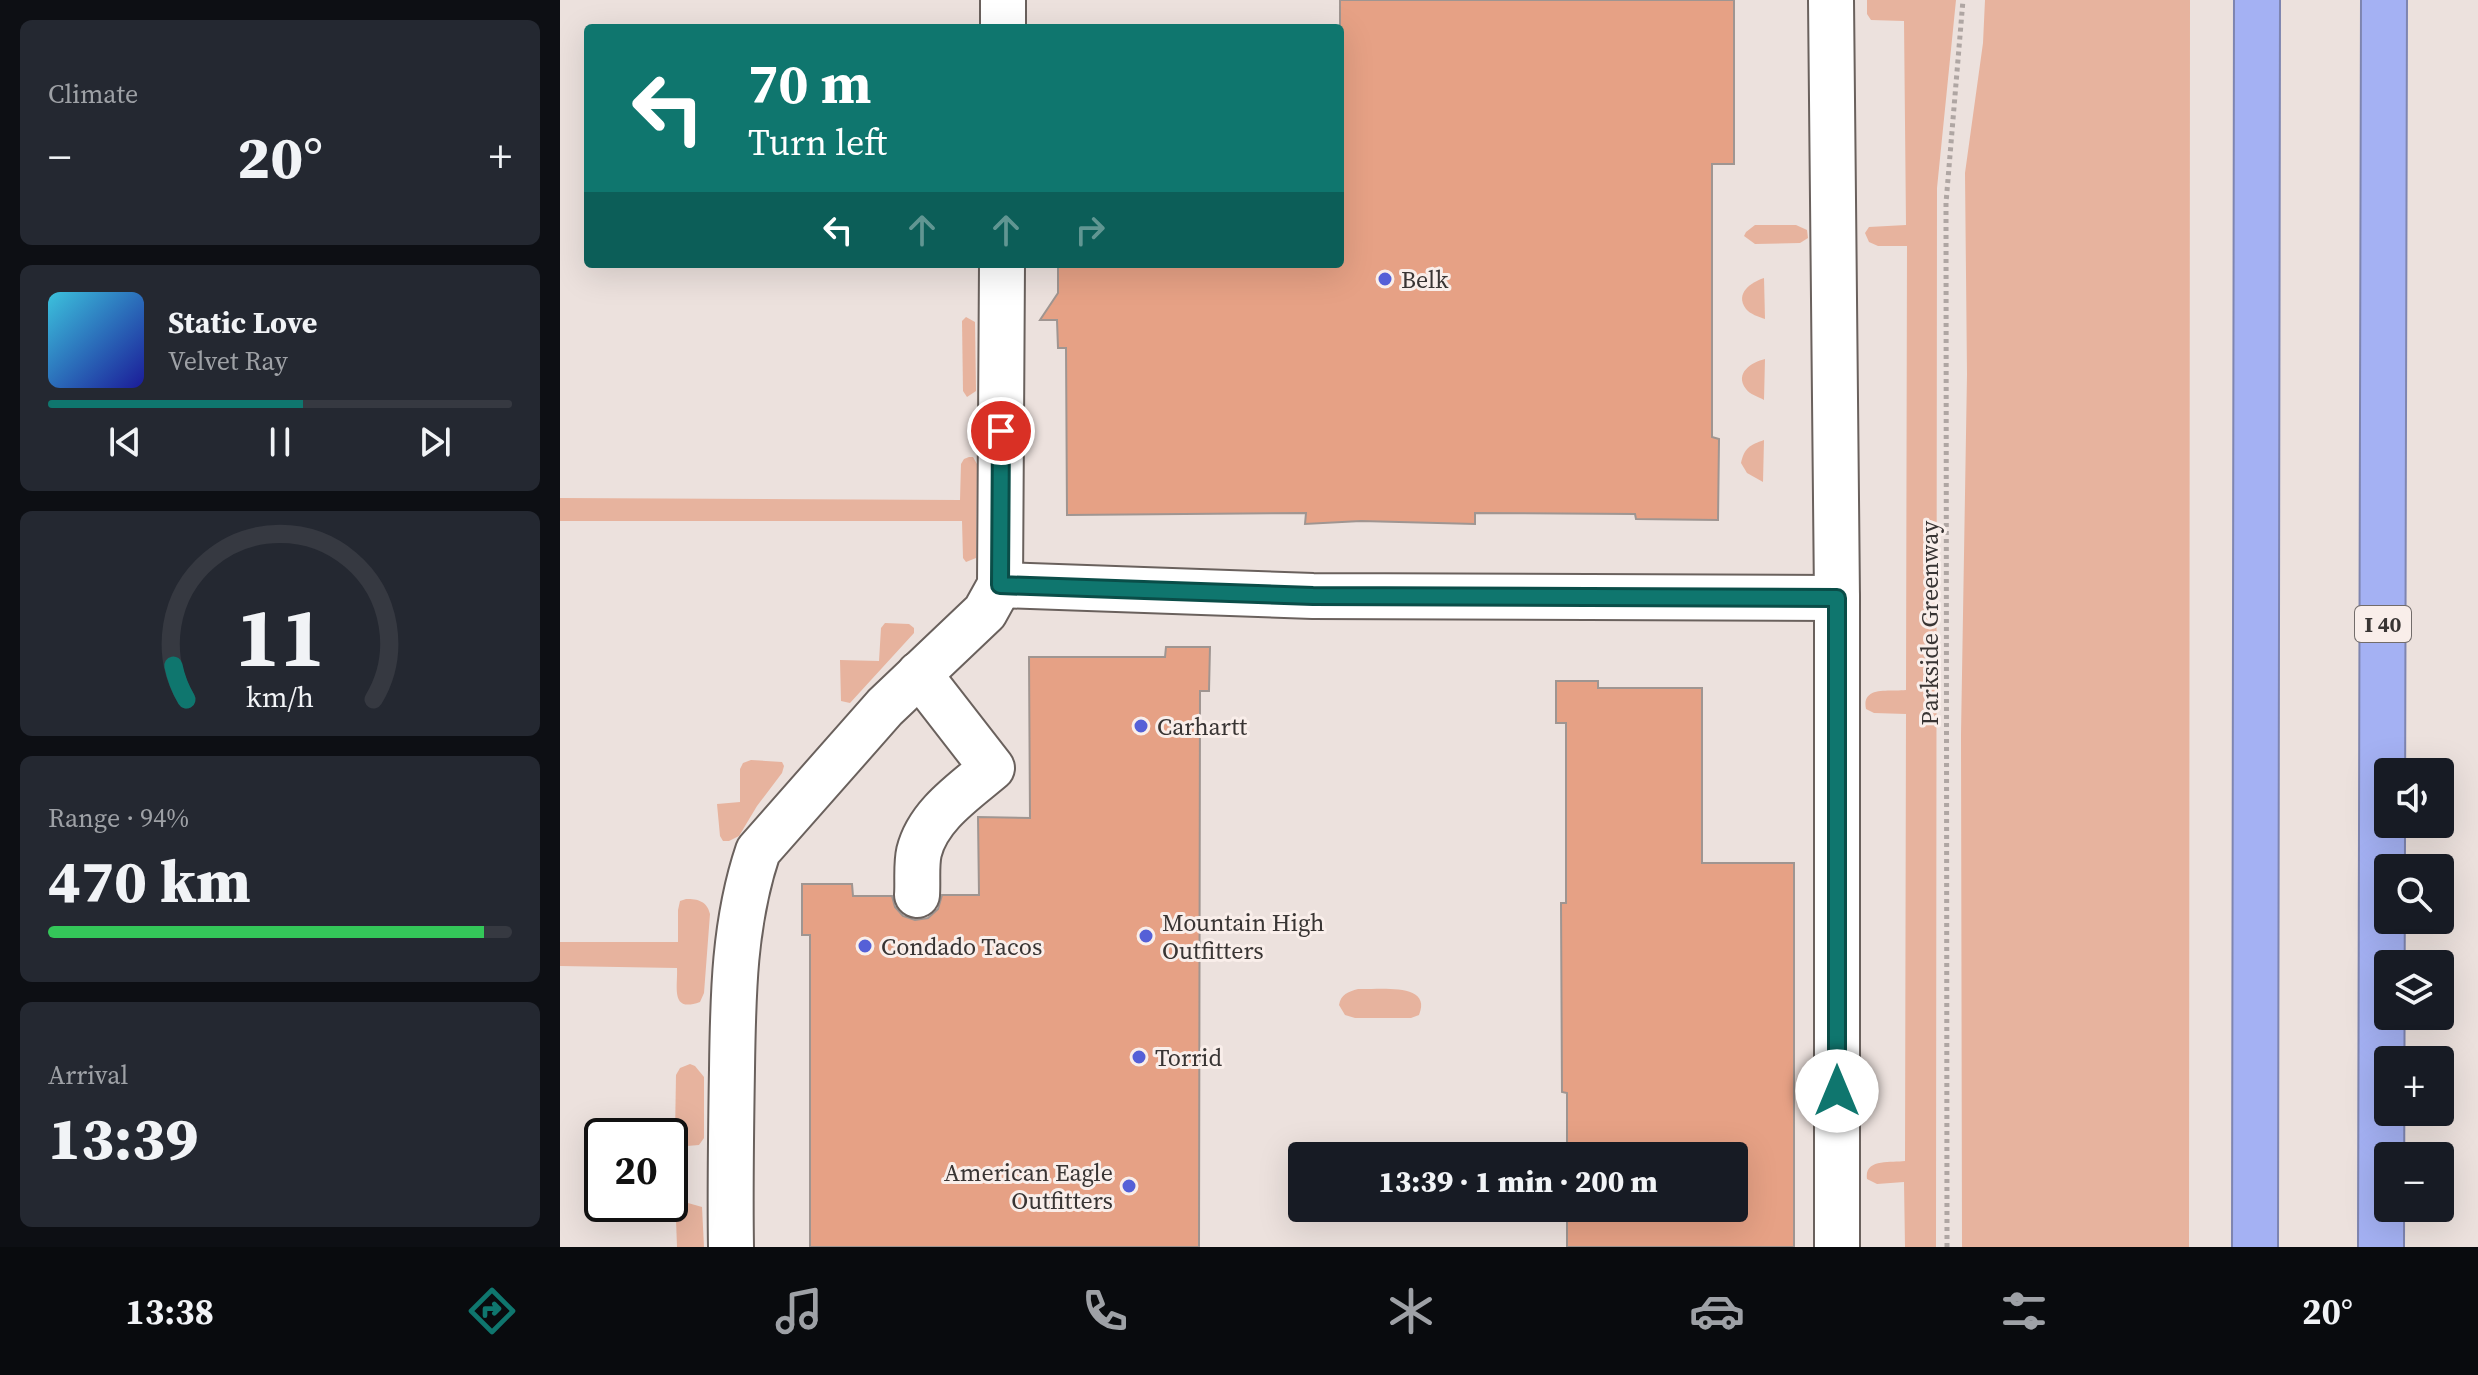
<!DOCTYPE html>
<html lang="en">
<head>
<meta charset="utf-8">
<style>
  body { margin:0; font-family:"Source Serif 4",serif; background:#242831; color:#f1f3f6; height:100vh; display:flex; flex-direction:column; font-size:30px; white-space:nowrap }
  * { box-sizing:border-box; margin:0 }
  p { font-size:26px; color:#9ea1a6 }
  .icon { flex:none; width:44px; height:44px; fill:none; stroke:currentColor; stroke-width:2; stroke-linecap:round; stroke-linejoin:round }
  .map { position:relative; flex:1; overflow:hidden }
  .details { display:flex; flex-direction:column; gap:20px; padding:20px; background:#0d0f14; width:560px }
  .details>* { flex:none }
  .top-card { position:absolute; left:24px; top:24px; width:760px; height:244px; border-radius:8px; box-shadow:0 8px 32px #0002; background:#0f766e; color:#fff; overflow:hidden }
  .controls { position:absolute; left:1814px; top:758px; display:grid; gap:16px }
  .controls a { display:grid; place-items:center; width:80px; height:80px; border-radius:8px; background:#171b24; box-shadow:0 8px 32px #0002; font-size:40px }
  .speed { position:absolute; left:24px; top:1118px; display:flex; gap:16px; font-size:40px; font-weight:700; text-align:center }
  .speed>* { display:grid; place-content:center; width:104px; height:104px; border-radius:50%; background:#171b24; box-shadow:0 8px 32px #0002; line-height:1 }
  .speed .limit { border:4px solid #111; border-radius:12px; background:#fff; color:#111 }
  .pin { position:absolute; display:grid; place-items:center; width:68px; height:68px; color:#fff; margin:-34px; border:4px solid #fff; border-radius:50%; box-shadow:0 2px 8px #0007 }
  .me { position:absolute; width:88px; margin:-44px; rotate:0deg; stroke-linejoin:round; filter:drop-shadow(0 0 6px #0008) }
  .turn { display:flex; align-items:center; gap:28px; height:168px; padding:0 32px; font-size:36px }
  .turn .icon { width:104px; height:104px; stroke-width:2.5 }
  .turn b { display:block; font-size:56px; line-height:68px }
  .lanes { display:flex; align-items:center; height:76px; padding:0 32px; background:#0003; justify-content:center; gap:40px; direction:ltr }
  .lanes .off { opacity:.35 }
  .big { font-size:60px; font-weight:800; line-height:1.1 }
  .details .tile { flex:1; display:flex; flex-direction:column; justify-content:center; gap:12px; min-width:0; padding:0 28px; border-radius:12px; background:#242831 }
  .details .dial { align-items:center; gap:0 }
  .dial svg { height:208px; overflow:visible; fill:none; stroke:#363941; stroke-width:7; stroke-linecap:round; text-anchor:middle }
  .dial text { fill:#f1f3f6; stroke:none }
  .song { display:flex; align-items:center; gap:24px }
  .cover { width:96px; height:96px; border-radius:12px; background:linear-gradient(135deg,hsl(190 70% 55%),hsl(240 70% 35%)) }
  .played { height:8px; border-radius:4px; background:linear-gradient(90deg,#0f766e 55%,#363941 55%) }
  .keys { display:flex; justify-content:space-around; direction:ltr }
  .heat { display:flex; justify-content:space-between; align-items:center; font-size:44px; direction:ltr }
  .charge { height:12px; border-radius:6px; background:linear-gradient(90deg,#34c759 94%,#363941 0) }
  .trip { position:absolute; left:728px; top:1142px; width:460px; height:80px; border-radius:8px; background:#171b24; box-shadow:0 8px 32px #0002; font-weight:800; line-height:80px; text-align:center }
  .dock { display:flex; height:128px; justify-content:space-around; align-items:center; background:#090b0e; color:#9ea1a6 }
  .dock .icon { width:56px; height:56px }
  .dock .active { color:#0f766e }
  .dock b { font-size:36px; color:#f1f3f6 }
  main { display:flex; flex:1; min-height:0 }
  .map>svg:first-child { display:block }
  .green { fill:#e7b39e }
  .building { fill:#e6a185; stroke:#9f9591; stroke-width:2 }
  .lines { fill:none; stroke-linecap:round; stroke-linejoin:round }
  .minor-casing { stroke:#6a615d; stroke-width:48 }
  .highway-casing { stroke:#7e85b0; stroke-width:48 }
  .path { stroke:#afa6a3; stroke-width:5; stroke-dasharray:4 4; stroke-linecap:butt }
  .minor { stroke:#fff; stroke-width:44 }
  .highway { stroke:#a4b1f3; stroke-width:44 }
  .route-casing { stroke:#0a4d48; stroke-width:20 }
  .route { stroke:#0f766e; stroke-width:14 }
  .poi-dot { fill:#5560d7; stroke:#f9eeea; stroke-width:3 }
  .labels { text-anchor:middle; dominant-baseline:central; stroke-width:6; stroke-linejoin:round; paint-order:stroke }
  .shield { fill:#f9eeea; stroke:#726c6a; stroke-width:2 }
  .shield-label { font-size:22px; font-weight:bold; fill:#383433 }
  .poi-label { font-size:24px; fill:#383433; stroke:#f9eeea; text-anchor:start }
  .street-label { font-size:24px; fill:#383433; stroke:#f9eeea }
</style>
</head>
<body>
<main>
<section class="details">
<div class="tile"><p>Climate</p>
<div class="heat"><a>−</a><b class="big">20°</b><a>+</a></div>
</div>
<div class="tile">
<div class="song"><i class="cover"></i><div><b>Static Love</b><p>Velvet Ray</p></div></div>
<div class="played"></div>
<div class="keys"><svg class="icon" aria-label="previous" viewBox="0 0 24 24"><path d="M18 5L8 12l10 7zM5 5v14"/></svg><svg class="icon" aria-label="pause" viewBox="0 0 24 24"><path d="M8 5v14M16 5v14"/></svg><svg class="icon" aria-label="next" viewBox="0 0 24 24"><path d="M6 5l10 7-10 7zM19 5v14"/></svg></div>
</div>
<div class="tile dial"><svg viewBox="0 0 100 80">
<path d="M14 69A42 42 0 1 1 86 69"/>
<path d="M14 69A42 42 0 0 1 9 56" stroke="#0f766e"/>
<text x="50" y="56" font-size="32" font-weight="700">11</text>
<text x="50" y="72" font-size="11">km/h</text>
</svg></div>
<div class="tile"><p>Range · 94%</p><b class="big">470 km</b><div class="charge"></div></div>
<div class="tile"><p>Arrival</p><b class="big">13:39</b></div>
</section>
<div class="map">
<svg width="1918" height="1247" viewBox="0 0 1918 1247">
  <rect width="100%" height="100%" fill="#ece1dd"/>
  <g class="green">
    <path d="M1307 0H1396L1377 188 1376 1247H1345L1344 1182 1317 1184 1307 1179C1304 1158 1331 1163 1345 1161L1346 714 1314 713 1306 709C1301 685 1331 692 1346 690L1347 246H1318L1309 242 1305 233 1309 227 1346 225 1344 21 1311 20 1307 14Z"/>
    <polygon points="1425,0 1630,0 1629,1247 1402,1247 1401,735 1407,374 1405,173 1423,43"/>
    <polygon points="1195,225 1236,225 1247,230 1248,238 1240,243 1195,244 1184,236 1186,232"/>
    <path d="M1204 278 1205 319C1199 317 1190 314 1186 309 1174 293 1192 282 1204 278Z"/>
    <polygon points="406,317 415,322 416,391 407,397 403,391 402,321"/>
    <path d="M1205 359 1204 400C1199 397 1189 394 1186 389 1174 373 1192 362 1205 359Z"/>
    <path d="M1204 440 1203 482 1187 473 1181 463C1184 448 1190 445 1204 440Z"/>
    <polygon points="409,457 413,457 417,464 416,558 406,562 403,558 402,521 0,521 0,498 400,500 401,464 404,459"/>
    <polygon points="325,623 349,624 354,628 354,633 290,703 281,701 280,660 319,661 321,628"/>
    <polygon points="191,760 222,762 224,766 222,773 197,806 179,836 169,841 163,841 160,836 157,804 180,802 180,769 183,763"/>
    <path d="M126 899C138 899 147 901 150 914L144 993 140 1002C110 1013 118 987 117 968L0 966V942H118V910L120 901Z"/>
    <path d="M798 989C818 990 873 982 859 1015L851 1018H795L785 1015 779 1005C781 994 788 992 798 989Z"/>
    <polygon points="130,1064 135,1066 144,1077 144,1138 139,1145 127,1146 115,1135 116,1075 120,1068"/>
    <polygon points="128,1203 142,1207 144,1247 117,1247 116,1219 123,1204"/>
  </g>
  <g class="building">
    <polygon points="780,0 1174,0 1174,164 1152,164 1152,437 1159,439 1158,520 1076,519 1075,514 915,513 915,524 801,521 745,524 746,513 507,515 506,348 498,348 497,320 480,320 498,293 498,264 780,264"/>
    <polygon points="606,647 650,647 649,691 640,691 639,1247 250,1247 250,935 242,935 242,884 292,884 293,896 332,896 335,907 343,916 355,920 368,918 378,909 382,895 419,895 418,817 470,818 469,657 605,657"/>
    <polygon points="996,681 1038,681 1038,688 1142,688 1142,863 1234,863 1234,1247 1007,1247 1007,1208 1174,1208 1174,1156 1007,1156 1007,1093 1002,1092 1001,903 1006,903 1006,723 996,723"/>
  </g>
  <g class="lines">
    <defs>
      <g id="minor">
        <polyline points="1271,0 1277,598 1277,1247"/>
        <polyline points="443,28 443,0"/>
        <polyline points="440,585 753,596 1277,598"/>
        <path d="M357 895C358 882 356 865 359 852 368 815 405 791 432 768L359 674"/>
        <path d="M171 1247C170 1188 171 1129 172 1069 173 995 174 922 198 851L325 707 425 612 440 585 442 264"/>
      </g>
      <g id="highway">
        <polyline points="1695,1247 1697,0"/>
        <polyline points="1821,1247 1824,0"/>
      </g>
    </defs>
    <use href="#minor" class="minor-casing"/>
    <use href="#highway" class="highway-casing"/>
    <polyline class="path" points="1387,1247 1386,203 1403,0"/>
    <use href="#minor" class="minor"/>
    <use href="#highway" class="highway"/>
  </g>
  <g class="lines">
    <defs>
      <polyline id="route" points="441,431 440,585 753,596 1277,598 1277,1091"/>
    </defs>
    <use href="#route" class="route-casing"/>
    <use href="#route" class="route"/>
  </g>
  <g class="poi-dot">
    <circle cx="825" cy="279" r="8"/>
    <circle cx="581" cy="726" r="8"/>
    <circle cx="586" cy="936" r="8"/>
    <circle cx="305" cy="946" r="8"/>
    <circle cx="579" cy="1057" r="8"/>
    <circle cx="569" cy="1186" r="8"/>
  </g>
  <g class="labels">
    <rect class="shield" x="1795" y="606" width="56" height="36" rx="6"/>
    <g class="shield-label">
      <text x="1823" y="624">I 40</text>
    </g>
    <g class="poi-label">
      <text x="841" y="279">Belk</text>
      <text x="597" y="726">Carhartt</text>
      <text x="602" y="922">Mountain High<tspan x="602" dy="28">Outfitters</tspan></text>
      <text x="321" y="946">Condado Tacos</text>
      <text x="595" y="1057">Torrid</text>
      <text x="553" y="1172" text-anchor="end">American Eagle<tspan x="553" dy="28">Outfitters</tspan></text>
    </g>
    <g class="street-label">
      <text transform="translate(1369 623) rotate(-90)">Parkside Greenway</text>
    </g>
  </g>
</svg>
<div class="controls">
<a><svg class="icon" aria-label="sound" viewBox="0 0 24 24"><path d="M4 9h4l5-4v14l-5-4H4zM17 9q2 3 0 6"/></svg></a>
<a><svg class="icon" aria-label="search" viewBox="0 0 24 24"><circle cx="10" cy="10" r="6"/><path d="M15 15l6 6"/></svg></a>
<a><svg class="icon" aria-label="layers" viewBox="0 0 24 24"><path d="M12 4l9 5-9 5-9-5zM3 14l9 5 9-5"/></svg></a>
<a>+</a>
<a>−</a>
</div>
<div class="speed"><div class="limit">20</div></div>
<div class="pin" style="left:441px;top:431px;background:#d93025"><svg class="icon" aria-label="arrive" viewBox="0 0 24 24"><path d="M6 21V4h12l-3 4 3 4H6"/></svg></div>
<svg class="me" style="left:1277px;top:1091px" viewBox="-20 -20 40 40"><circle r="19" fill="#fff"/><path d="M0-13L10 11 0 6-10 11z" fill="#0f766e"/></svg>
<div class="trip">13:39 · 1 min · 200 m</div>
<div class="top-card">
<div class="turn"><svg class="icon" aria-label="left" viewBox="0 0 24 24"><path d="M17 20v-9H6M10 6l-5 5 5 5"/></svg><div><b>70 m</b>Turn left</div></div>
<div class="lanes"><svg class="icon" aria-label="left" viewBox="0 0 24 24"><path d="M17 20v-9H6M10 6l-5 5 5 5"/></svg><svg class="icon off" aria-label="ahead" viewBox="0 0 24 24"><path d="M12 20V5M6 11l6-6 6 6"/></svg><svg class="icon off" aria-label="ahead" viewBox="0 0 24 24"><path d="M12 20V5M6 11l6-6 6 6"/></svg><svg class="icon off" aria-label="right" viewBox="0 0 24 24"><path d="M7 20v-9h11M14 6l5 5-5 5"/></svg></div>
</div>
</div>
</main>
<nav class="dock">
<b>13:38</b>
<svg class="icon active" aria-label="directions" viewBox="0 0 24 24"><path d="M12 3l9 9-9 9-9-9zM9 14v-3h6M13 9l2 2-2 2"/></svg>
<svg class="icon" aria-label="music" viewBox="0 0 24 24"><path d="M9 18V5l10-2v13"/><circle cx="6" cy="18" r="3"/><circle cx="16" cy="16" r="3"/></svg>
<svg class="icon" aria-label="phone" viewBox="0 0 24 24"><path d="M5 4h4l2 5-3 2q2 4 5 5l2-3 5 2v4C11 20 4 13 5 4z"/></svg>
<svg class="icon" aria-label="climate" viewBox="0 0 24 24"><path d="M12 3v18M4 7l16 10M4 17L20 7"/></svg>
<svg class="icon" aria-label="car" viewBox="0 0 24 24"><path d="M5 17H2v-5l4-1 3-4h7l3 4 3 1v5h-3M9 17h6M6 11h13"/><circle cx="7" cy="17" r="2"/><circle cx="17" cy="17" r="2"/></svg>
<svg class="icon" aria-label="filters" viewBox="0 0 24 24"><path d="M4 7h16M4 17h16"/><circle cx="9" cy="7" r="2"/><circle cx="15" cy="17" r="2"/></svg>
<b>20°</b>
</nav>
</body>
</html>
